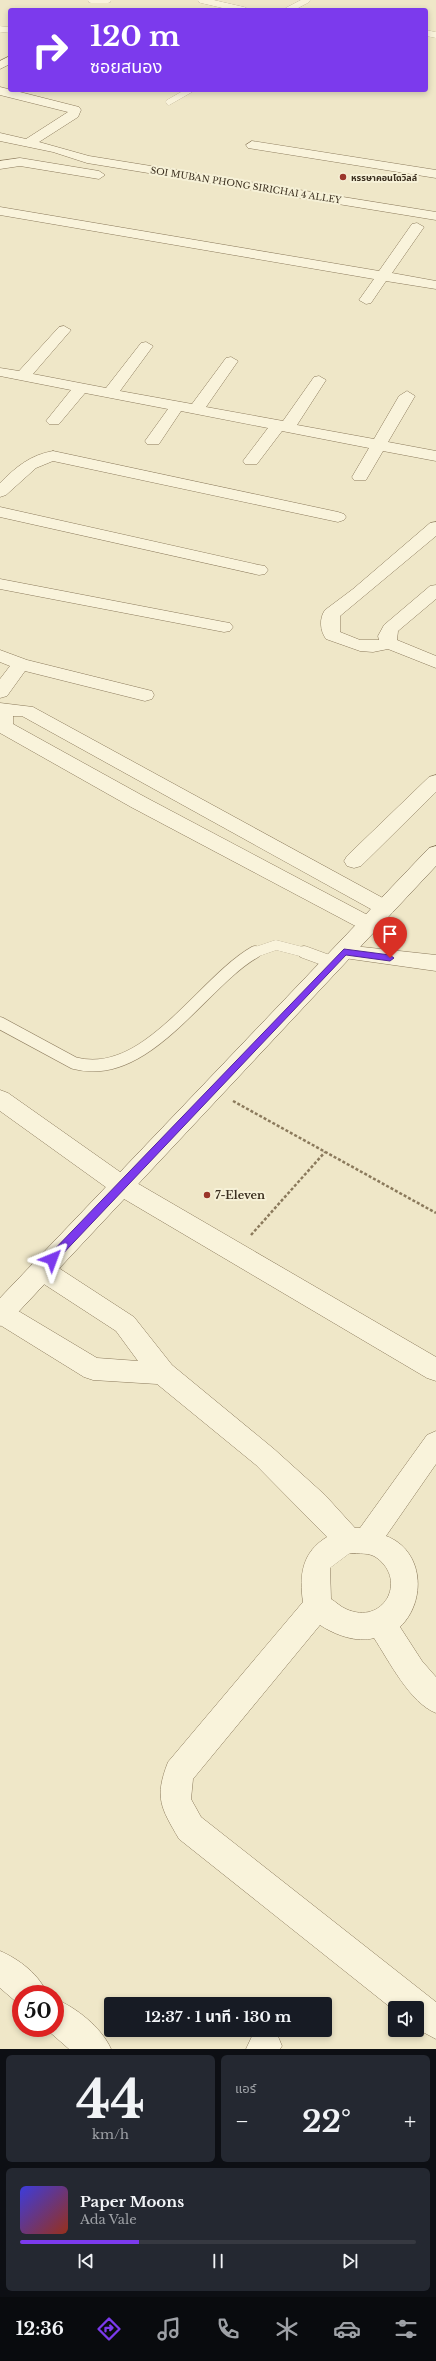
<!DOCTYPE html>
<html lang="th">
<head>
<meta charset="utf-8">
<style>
  body { margin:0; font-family:"Libre Baskerville","Noto Sans Thai",serif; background:#242831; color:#f1f3f6; height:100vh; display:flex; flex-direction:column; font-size:15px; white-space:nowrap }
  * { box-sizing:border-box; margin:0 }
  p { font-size:13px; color:#9ea1a6 }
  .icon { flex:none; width:22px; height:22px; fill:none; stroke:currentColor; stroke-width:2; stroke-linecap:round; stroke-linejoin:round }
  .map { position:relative; height:2049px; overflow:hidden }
  .side { display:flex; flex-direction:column; gap:6px; padding:6px; background:#0d0f14; flex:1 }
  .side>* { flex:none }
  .banner { position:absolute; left:8px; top:8px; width:420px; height:84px; border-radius:4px; box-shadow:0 2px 6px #0003; background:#7c3aed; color:#fff; overflow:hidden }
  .buttons { position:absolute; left:388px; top:2001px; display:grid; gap:8px }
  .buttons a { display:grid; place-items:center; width:36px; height:36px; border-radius:4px; background:#171b24; box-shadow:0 2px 6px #0003; font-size:20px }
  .speed { position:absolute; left:12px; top:1985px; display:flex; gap:8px; font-size:20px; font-weight:700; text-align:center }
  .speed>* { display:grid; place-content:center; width:52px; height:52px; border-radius:50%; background:#171b24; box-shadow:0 2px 6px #0003; line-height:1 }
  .speed .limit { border:6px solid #d22; background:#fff; color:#111 }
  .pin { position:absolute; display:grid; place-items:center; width:34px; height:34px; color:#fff; margin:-41px -17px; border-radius:50% 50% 50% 0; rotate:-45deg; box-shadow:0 0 4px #0007 }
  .pin .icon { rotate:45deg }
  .me { position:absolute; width:44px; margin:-22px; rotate:44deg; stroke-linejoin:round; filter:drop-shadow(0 0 3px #0008) }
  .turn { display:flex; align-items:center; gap:14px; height:84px; padding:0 16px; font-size:18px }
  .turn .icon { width:52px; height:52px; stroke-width:2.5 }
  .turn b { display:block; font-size:28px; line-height:34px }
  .big { font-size:30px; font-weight:700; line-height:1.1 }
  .side .card { flex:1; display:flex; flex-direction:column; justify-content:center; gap:6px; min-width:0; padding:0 14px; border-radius:6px; background:#242831 }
  .side .dial { align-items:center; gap:0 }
  .dial b { font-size:52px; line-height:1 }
  .song { display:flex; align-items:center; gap:12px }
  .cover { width:48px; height:48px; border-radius:6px; background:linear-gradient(135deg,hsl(240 70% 55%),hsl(10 70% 35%)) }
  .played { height:4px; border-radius:2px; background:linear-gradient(90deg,#7c3aed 30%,#363941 30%) }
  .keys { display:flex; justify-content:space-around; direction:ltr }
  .heat { display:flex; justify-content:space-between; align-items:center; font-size:22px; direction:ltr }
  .side .tiles { flex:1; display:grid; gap:6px; grid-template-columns:1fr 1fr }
  .card:last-child { grid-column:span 2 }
  .trip { position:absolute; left:104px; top:1997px; width:228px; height:40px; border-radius:4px; background:#171b24; box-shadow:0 2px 6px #0003; font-weight:700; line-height:40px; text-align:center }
  .tabs { display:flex; height:64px; justify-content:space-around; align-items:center; background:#090b0e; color:#9ea1a6 }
  .tabs .icon { width:28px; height:28px }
  .tabs .selected { color:#7c3aed }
  .tabs b { font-size:18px; color:#f1f3f6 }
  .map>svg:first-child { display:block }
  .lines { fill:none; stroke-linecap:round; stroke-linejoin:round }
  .lane-far2-casing { stroke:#8b7a5c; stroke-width:6 }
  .lane-far1-casing { stroke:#8b7a5c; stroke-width:10 }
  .lane-casing { stroke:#8b7a5c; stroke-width:13 }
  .street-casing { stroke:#8b7a5c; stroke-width:1 }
  .secondary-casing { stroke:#6d5b3f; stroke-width:1 }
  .path { stroke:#8b7a5c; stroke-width:2.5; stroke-dasharray:3 2; stroke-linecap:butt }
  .lane-far2 { stroke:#f9f3db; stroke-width:6 }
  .lane-far1 { stroke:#f9f3db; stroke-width:10 }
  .lane { stroke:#f9f3db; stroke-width:12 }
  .street { fill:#f9f3db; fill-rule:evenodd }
  .secondary { fill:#f9f3db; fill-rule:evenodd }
  .route { fill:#7c3aed; stroke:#51269a }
  .poi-dot { fill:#9b362b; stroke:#f6f1d7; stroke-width:1.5 }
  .labels { text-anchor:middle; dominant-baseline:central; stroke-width:4; stroke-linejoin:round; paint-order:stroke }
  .far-poi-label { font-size:9px; font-weight:bold; fill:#3c3020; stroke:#f6f1d7; text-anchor:start }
  .far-street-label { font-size:9px; fill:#3c3020; stroke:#f6f1d7 }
  .poi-label { font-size:11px; font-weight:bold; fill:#3c3020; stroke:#f6f1d7; text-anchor:start }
</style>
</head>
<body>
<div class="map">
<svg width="436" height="2049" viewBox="0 0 436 2049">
  <rect width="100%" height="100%" fill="#efe7c8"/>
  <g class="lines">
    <defs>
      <g id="lane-far2">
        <polyline points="91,0 108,0"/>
        <polyline points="201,0 244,10"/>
        <polyline points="288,10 307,0"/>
        <polyline points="0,29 10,30"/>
        <polyline points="426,33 436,35"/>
        <polyline points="169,102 190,90"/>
      </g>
      <polyline id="lane-far1" points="253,953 276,945 307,953"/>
      <g id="lane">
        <polyline points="304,952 334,963"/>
        <path d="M0 1023 74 1063C146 1083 202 982 255 952"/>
      </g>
      <g id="street">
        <polygon points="10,56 10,64 0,69 0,61"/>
        <polygon points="0,87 79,107 81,110 78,117 39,142 89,156 436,212 436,220 87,163 53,152 0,141 0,133 26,139 68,112 0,95"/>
        <polygon points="252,141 436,170 436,178 248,148 246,145"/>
        <polygon points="20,158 99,171 105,175 99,179 20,166 0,169 0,161"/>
        <polygon points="0,207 379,271 412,224 417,223 424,227 392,273 436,281 436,289 386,281 371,303 366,304 359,300 374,279 0,215"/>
        <polygon points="64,326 71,330 33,374 106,388 141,343 146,342 153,346 120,391 192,404 226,358 231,357 238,361 206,407 283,421 314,377 319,376 326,380 297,425 374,439 399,396 407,391 415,396 388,442 436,451 436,461 383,451 366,480 354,480 352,477 369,448 282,431 257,464 245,464 243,461 268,428 181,411 159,444 147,444 145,441 168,409 85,393 59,424 49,424 46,421 71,390 0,376 0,368 19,371 59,327"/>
        <path d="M53 451 338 512 344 514 346 517 344 520 338 522 53 461 36 468 6 495 0 497V483C16 467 30 455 53 451Z"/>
        <polygon points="0,507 259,565 265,566 268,570 265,574 259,575 0,517"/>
        <path d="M436 522V536L340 616V632L360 640H379L378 636 384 625 430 586 436 585V599L398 631 397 640 436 656V668L388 649 373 652 360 651 326 639C320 631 319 618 325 610L353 589 430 523Z"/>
        <polygon points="0,579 224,622 230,623 233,627 230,631 224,632 0,589"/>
        <polygon points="0,650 27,660 152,691 154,695 152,699 145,701 25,671 7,696 0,698 0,679 10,666 0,662"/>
        <polygon points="0,703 33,707 392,903 395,908 392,913 385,915 378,913 22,716 13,716 13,724 145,797 377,920 380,925 377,930 370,932 363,930 131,807 0,733"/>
        <polygon points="436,775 436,792 361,866 354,868 347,866 344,861 347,856 429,777"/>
        <polygon points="344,945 436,955 436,971 337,957 333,952 337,947"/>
        <polygon points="0,1090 8,1093 130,1179 436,1357 436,1381 427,1378 114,1193 0,1111"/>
        <path d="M42 1260 51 1263 134 1317 172 1365 274 1449 325 1495 355 1528H360L427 1435 436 1431V1464L386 1536C424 1550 427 1601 400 1627L422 1661 436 1677V1713C410 1703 389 1661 374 1638 357 1643 335 1635 320 1625L193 1779 191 1799 201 1817 436 2002V2039L417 2029V2008H395V2011L179 1839C161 1808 154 1798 168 1762L303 1602C299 1575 302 1552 327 1537L256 1465 157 1384 93 1380 84 1377 0 1325 1 1302 10 1306 97 1358 138 1361 116 1331 33 1277 30 1270 33 1263ZM350 1553C359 1554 369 1552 377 1558 408 1581 383 1626 346 1609 341 1607 336 1602 331 1599L330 1568Z"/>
        <path d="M0 1951C19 1959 40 1975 47 1994H21V2006L0 1988Z"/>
        <path d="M55 1999C76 2007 102 2028 111 2049H69L45 2028H55Z"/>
        <polygon points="264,2030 277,2034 282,2046 280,2049 246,2049 253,2034"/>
      </g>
      <polygon id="secondary" points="436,846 436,866 9,1322 0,1326 0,1298 429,848"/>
    </defs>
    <use href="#lane-far2" class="lane-far2-casing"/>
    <use href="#lane-far1" class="lane-far1-casing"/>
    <use href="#lane" class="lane-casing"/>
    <use href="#street" class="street-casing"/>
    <use href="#secondary" class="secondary-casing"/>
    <g class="path">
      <polyline points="233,1101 436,1213"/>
      <polyline points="251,1235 325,1152"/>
    </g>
    <use href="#lane-far2" class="lane-far2"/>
    <use href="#lane-far1" class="lane-far1"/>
    <use href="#lane" class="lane"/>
    <use href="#street" class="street"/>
    <use href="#secondary" class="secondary"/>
  </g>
  <polygon class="route" points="344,949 390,955 394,958 390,961 346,955 55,1262 48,1262 48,1256"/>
  <g class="poi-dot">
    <circle cx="343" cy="177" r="4"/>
    <circle cx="207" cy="1195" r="4"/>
  </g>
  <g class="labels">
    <g class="far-poi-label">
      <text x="351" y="177">หรรษาคอนโดวิลล์</text>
    </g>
    <g class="far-street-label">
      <text transform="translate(246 185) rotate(9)">SOI MUBAN PHONG SIRICHAI 4 ALLEY</text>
    </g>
    <g class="poi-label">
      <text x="215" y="1195">7-Eleven</text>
    </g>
  </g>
</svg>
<div class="buttons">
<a><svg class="icon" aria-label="sound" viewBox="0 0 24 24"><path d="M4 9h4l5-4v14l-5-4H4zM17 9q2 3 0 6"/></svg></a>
</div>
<div class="speed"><div class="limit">50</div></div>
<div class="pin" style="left:390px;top:958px;background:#d93025"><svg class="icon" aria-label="arrive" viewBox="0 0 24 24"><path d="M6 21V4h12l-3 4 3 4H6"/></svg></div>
<svg class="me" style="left:52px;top:1259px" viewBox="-20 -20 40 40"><path d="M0-17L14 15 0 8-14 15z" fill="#7c3aed" stroke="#fff" stroke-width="4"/></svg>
<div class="trip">12:37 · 1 นาที · 130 m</div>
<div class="banner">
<div class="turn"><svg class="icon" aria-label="right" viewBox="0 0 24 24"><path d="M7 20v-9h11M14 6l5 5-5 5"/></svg><div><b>120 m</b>ซอยสนอง</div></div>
</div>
</div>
<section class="side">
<div class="tiles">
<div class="card dial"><b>44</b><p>km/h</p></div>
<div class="card"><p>แอร์</p>
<div class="heat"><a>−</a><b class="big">22°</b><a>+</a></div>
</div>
<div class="card">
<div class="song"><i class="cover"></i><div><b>Paper Moons</b><p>Ada Vale</p></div></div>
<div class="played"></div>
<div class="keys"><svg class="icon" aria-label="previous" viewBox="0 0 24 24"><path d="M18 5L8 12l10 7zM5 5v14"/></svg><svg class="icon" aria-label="pause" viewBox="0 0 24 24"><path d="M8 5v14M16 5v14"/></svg><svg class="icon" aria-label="next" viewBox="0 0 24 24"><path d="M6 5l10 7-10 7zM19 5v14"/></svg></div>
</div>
</div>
</section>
<nav class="tabs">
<b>12:36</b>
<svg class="icon selected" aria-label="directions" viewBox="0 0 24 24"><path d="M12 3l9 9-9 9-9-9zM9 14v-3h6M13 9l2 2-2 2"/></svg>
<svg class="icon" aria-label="music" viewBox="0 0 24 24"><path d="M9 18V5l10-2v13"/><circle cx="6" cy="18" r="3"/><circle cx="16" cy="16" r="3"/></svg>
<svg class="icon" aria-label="phone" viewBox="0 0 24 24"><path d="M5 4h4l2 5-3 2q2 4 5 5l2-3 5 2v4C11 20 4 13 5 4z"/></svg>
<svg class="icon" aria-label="climate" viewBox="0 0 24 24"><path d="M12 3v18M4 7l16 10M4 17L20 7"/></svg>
<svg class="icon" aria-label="car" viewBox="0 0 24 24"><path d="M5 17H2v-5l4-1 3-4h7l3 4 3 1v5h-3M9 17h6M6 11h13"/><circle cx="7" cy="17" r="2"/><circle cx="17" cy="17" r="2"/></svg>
<svg class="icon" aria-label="filters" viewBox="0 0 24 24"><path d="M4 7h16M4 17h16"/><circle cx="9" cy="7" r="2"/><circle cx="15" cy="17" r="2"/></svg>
</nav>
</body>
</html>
